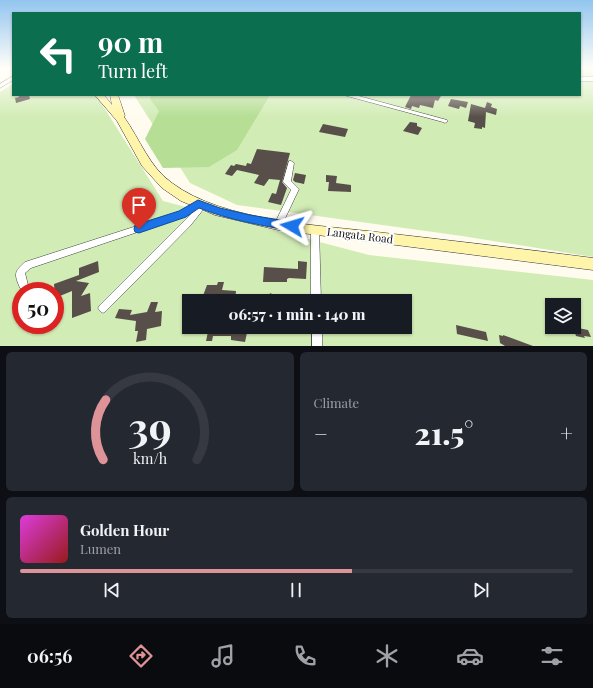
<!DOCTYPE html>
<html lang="en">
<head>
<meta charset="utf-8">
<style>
  body { margin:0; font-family:"Playfair Display",serif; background:#242831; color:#f1f3f6; height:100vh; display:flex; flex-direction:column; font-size:15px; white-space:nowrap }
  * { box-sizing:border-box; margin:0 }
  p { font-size:13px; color:#9ea1a6 }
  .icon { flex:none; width:22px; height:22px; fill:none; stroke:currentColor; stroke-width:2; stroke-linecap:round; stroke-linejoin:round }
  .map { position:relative; height:346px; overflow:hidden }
  .side { display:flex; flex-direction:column; gap:6px; padding:6px; background:#0d0f14; flex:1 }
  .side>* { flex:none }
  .top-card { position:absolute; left:12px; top:12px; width:569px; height:84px; border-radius:0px; box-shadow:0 1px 3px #0004; background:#0b6e4f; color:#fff; overflow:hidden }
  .fabs { position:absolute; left:545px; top:298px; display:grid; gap:8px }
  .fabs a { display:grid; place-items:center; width:36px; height:36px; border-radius:0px; background:#171b24; box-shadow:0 1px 3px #0004; font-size:20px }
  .speed { position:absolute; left:12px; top:282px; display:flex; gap:8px; font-size:20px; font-weight:700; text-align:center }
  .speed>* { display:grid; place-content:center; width:52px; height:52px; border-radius:50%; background:#171b24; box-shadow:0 1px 3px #0004; line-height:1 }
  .speed .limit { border:6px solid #d22; background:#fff; color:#111 }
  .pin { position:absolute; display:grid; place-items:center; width:34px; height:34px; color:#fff; margin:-41px -17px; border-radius:50% 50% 50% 0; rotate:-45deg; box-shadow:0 0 4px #0007 }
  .pin .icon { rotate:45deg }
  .me { position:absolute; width:44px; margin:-22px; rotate:277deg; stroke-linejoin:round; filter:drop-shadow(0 0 3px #0008) }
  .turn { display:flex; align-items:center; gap:14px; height:84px; padding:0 20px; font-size:18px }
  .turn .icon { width:52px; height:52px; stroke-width:2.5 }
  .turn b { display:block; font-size:28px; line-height:34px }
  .big { font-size:30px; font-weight:800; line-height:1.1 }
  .side .widget { flex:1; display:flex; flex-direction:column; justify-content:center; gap:6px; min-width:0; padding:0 14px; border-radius:6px; background:#242831 }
  .side .dial { align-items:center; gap:0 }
  .dial svg { height:104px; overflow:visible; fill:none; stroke:#363941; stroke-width:7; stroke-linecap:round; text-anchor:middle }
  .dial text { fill:#f1f3f6; stroke:none }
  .song { display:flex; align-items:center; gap:12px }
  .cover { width:48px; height:48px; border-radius:6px; background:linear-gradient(135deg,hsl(300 70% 55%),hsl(0 70% 35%)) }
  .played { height:4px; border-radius:2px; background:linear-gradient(90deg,#de9398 60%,#363941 60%) }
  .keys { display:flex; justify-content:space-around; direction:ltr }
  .heat { display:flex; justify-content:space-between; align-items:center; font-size:22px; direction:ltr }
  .side .tiles { flex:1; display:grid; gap:6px; grid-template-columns:1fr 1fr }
  .widget:last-child { grid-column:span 2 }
  .trip { position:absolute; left:182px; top:294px; width:230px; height:40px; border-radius:0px; background:#171b24; box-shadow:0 1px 3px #0004; font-weight:800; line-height:40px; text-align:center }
  .tabs { display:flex; height:64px; justify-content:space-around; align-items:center; background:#090b0e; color:#9ea1a6 }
  .tabs .icon { width:28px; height:28px }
  .tabs .current { color:#de9398 }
  .tabs b { font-size:18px; color:#f1f3f6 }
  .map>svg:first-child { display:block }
  .green { fill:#d2ecb6; fill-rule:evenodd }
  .forest { fill:#b6de95 }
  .building { fill:#584f4a }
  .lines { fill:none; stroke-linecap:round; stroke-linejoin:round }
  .street-casing { stroke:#414141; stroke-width:1 }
  .secondary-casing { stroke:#303030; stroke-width:1 }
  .street { fill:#fff; fill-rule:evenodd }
  .secondary { fill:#fff5aa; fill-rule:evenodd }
  .route { fill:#1a73e8; stroke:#114b97 }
  .labels { text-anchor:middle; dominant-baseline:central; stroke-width:4; stroke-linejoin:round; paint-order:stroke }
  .street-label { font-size:11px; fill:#0e0e0e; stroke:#fff }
</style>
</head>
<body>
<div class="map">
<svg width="593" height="346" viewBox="0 0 593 346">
  <rect width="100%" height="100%" fill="#fffcef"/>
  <g class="green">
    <polygon points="580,68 593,68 593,257 462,236 237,205 190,183 134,95 580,95"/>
    <path d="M13 84V95H96L163 201 369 255 593 280V346H0V92ZM21 291H55V325H21ZM189 301H405V327H189ZM552 305H574V327H552Z"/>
  </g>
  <polygon class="forest" points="151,95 270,95 237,150 209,167 163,168 145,139 159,111 150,99"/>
  <g class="building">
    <polygon points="18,95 29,95 30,99 16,103 15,98 19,97"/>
    <polygon points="411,95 437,95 441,96 438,101 435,100 433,108 420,105 419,108 412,106 411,109 405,107"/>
    <polygon points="451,99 468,102 466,108 460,106 459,109 448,106"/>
    <polygon points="487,102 492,104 491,107 497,109 496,115 486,112 485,128 482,127 482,129 474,128 475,123 468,121 471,104 485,108"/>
    <polygon points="410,122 417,123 417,126 422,128 418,135 403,131"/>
    <polygon points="323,124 348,129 345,137 319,132"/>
    <polygon points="257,149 290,153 282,182 287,188 281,205 268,202 272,193 276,194 280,180 269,179 264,186 254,183 259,175 237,170 232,176 225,174 231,165 234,166 236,164 246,166 247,163 251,164"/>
    <polygon points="295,173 306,175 304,184 295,182 293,180"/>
    <polygon points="326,175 337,176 336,183 351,185 351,192 328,191 329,182 326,182"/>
    <polygon points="98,261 99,272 76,281 89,283 81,296 90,293 91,311 72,318 72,291 55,298 54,284 79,275 79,268"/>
    <polygon points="298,261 307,262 306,279 289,278 287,279 287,282 263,282 264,267 298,269"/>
    <polygon points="218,282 224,282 222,290 236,291 235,301 220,298 219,301 201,301 207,285 217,285"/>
    <polygon points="271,293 275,300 290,294 291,296 293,295 296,301 268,301 266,296"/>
    <polygon points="151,302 158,302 155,312 162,311 161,326 147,329 146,340 136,342 138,331 135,331 136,321 115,318 119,309 132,310 130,315 147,312"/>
    <polygon points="456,325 486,332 488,341 457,334"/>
    <polygon points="209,327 248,328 245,342 231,340 231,336 213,336 212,341 206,341"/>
    <polygon points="573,327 588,330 591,337 584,336 585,338 576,336"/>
    <polygon points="499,335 503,336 503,335 533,346 505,346 500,343"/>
  </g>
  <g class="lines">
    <defs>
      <g id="street">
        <polygon points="13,76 13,80 0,88 0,84"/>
        <rect x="580" y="77" width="13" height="4"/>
        <polygon points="346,95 355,95 447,120 448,121 445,123 443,122 347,96"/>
        <polygon points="289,161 291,161 294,163 291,181 299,189 281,227 278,228 275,227 274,225 291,190 283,182"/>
        <path d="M198 201 205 204 206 206 190 226 106 311 103 313 100 311 98 308 100 305 191 214 31 268 25 273 28 285 26 288 23 289 20 288C14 274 14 272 25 262L180 212 189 208 195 202Z"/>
        <polygon points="315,226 318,227 319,229 321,301 311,301 311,229 312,227"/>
        <rect x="312" y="327" width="10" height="19"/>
      </g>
      <path id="secondary" d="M95 95H104L112 105 110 95H118L125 116 124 117C140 139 149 167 172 183 224 222 321 225 385 233 454 241 524 249 593 258V270L278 230 215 215 181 201 162 188 142 166 117 121Z"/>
    </defs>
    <use href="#street" class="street-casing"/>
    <use href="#secondary" class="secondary-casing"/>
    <use href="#street" class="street"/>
    <use href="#secondary" class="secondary"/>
  </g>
  <linearGradient id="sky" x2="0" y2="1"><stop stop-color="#92c5ef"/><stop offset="0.58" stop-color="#fffef8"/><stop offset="1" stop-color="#fffef8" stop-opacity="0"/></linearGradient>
  <rect width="593" height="117" fill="url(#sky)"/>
  <path class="route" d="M198 200 220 208 250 215 292 222 296 223 297 226 296 229 292 231C260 225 229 220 199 208L186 217 139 233 135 232 134 229 135 225 179 211Z"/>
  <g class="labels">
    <g class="street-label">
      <text transform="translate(360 235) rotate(7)">Langata Road</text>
    </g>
  </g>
</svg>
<div class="fabs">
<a><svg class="icon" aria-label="layers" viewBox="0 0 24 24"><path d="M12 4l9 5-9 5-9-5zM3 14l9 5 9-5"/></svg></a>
</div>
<div class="speed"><div class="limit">50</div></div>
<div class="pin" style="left:139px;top:229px;background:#d93025"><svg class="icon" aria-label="arrive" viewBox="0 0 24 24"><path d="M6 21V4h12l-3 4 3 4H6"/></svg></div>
<svg class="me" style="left:292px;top:226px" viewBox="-20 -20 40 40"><path d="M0-17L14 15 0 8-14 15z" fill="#1a73e8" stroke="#fff" stroke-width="4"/></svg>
<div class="trip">06:57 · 1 min · 140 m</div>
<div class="top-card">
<div class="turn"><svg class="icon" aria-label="left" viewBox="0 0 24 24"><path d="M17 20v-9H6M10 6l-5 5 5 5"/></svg><div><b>90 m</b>Turn left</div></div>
</div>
</div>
<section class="side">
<div class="tiles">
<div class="widget dial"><svg viewBox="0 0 100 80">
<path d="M14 69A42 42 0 1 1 86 69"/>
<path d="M14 69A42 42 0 0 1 16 23" stroke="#de9398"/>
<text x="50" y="56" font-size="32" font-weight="700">39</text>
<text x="50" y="72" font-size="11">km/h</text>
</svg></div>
<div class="widget"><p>Climate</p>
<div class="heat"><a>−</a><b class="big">21.5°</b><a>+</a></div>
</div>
<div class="widget">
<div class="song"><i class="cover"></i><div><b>Golden Hour</b><p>Lumen</p></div></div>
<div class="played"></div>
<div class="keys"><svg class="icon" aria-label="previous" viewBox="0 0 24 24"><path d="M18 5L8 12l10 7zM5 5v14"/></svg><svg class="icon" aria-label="pause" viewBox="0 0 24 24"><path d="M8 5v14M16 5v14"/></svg><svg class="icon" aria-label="next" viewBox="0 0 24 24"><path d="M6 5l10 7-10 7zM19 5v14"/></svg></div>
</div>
</div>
</section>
<nav class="tabs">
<b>06:56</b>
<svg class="icon current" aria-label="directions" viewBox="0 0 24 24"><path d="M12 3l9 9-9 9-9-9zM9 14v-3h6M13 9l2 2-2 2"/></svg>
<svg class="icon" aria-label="music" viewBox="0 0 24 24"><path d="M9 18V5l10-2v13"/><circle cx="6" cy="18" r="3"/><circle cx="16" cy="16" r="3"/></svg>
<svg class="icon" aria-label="phone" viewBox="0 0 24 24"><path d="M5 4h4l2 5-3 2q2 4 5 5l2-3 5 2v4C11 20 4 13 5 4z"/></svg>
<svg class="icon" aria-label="climate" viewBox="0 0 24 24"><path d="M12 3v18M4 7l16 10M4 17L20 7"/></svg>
<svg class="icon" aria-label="car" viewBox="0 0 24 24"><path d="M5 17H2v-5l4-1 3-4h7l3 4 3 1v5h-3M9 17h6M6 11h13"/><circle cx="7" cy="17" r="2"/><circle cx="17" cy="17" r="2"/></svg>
<svg class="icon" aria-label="filters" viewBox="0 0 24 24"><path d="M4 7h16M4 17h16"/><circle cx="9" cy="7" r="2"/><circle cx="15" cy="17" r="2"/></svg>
</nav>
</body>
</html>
